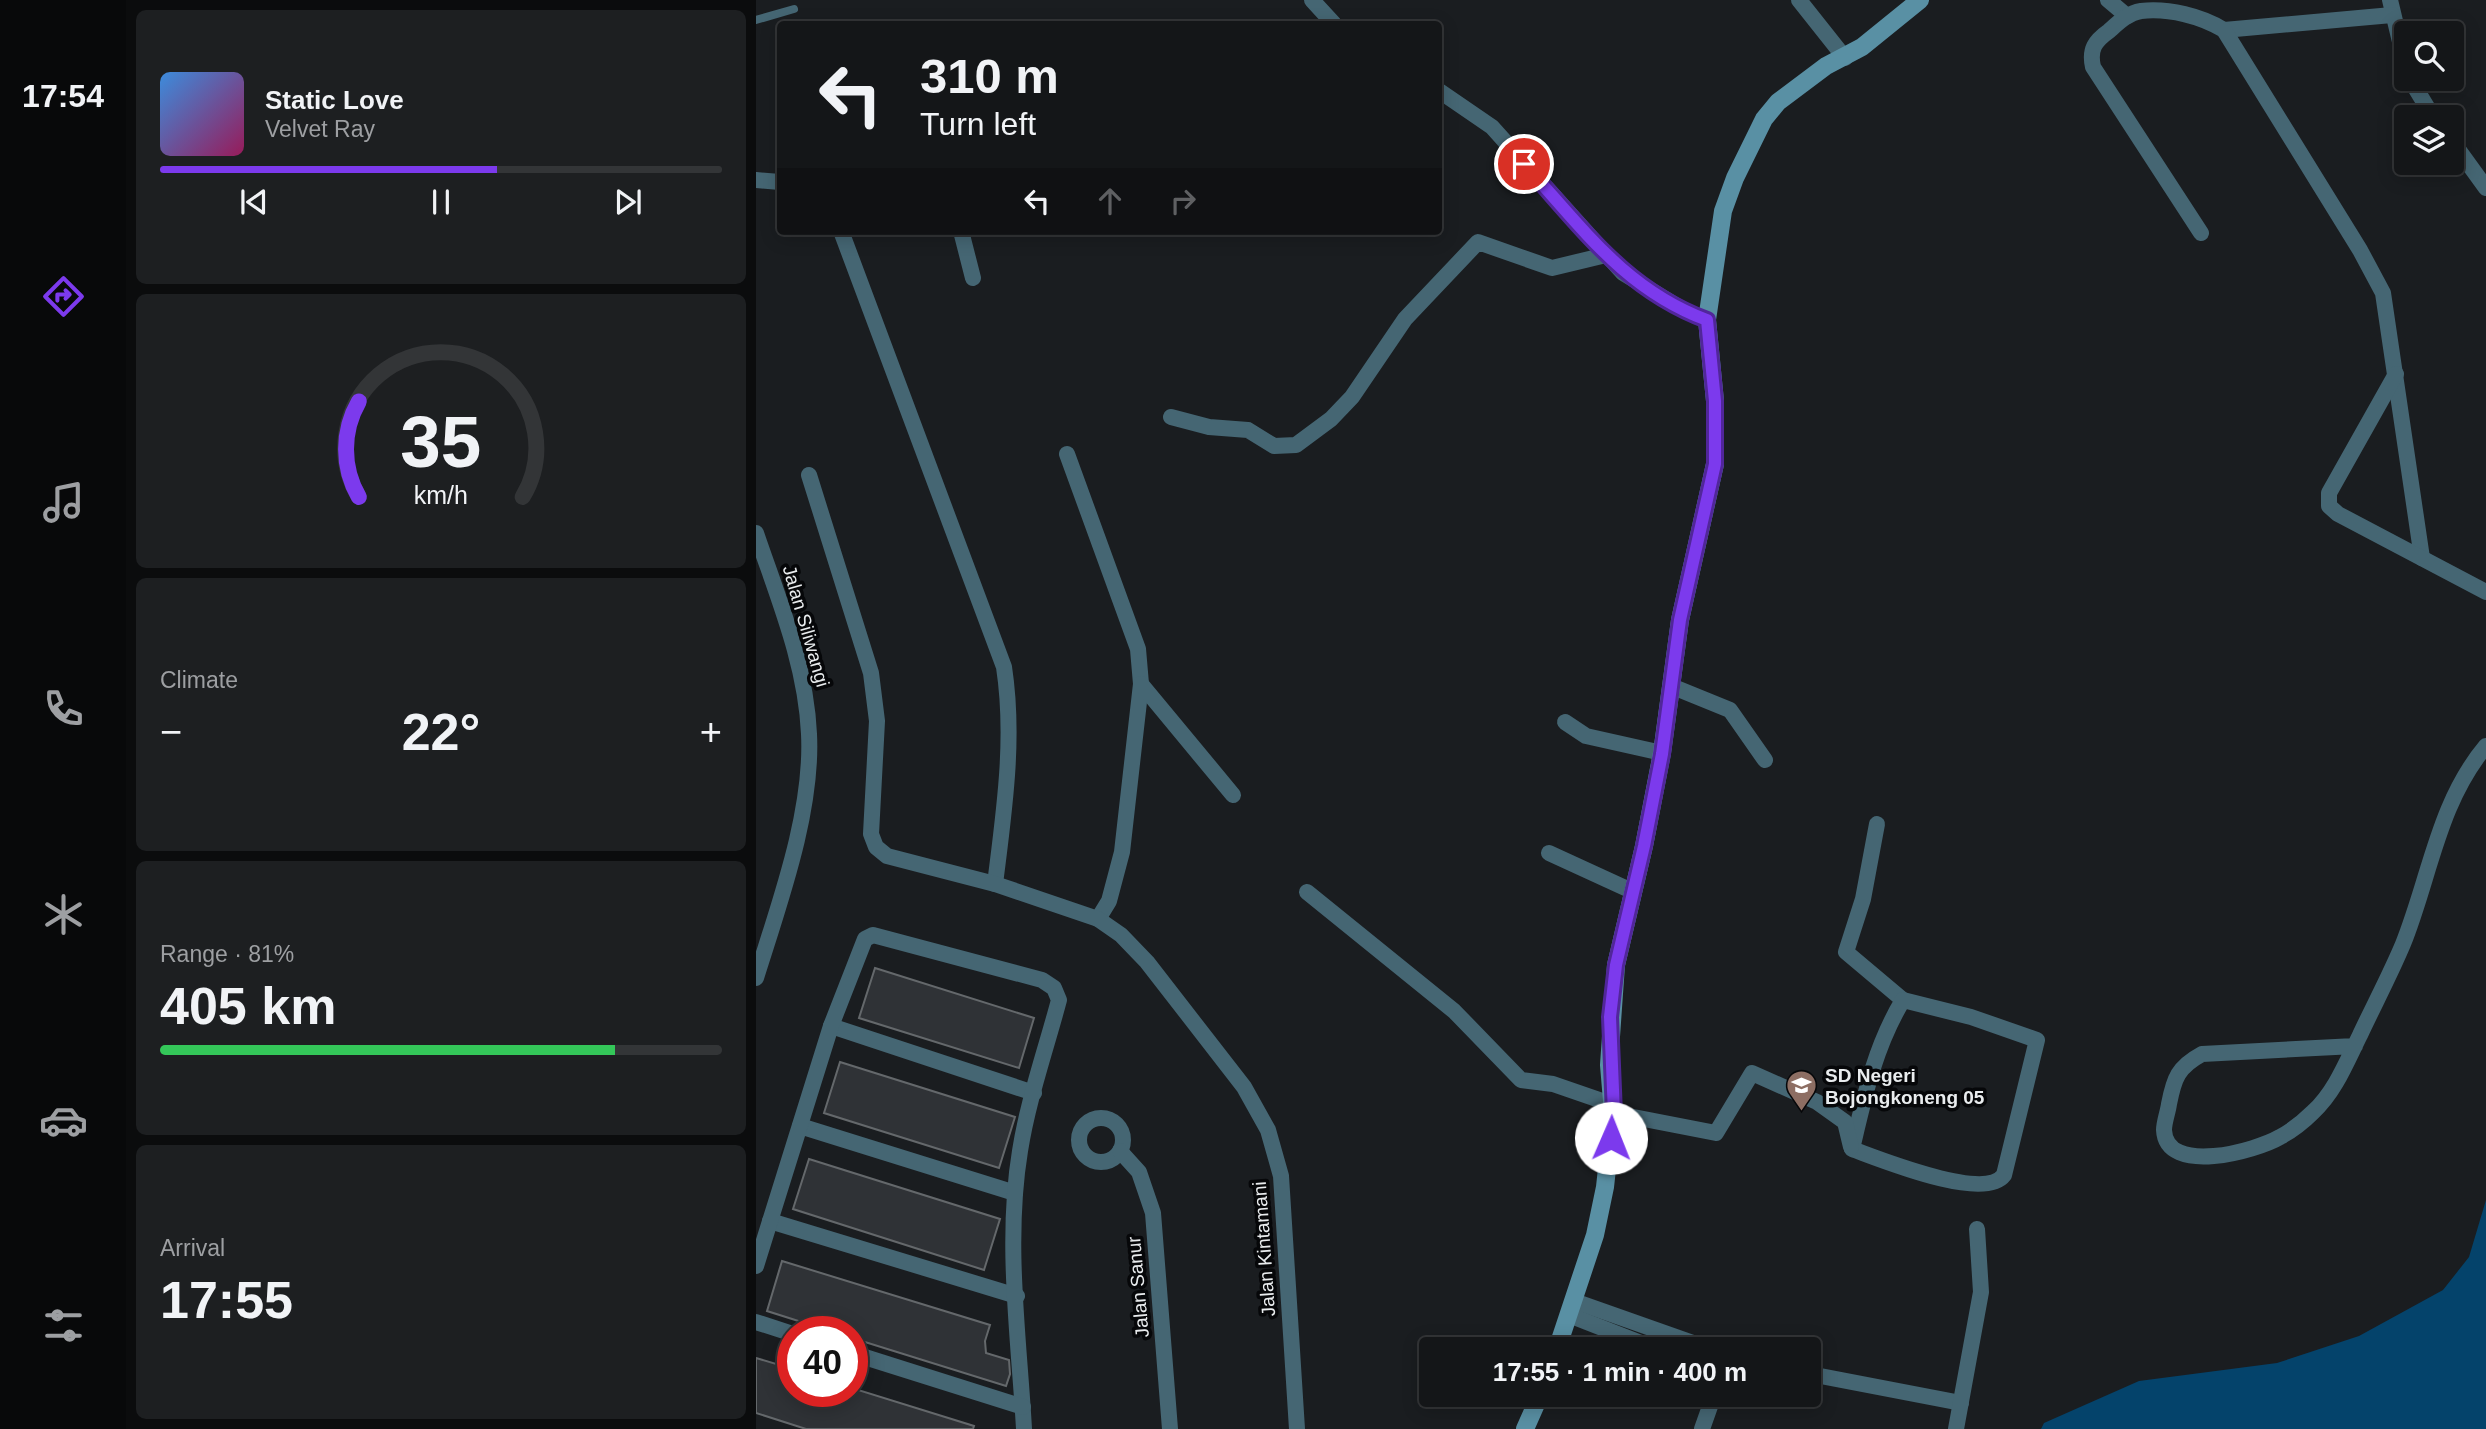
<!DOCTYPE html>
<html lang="en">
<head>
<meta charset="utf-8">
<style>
  body { margin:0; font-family:Helvetica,sans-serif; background:#1d1f21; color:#f1f3f6; height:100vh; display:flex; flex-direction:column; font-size:26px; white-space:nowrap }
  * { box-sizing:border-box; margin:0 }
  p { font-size:23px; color:#9d9fa2 }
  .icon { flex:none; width:38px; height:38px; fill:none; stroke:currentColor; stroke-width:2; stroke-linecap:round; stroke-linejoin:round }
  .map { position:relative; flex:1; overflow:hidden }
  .drawer { display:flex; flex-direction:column; gap:10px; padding:10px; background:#0b0c0d; width:630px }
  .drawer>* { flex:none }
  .banner { position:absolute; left:21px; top:21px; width:665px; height:214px; border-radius:7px; box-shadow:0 4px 18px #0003,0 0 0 2px #333537; background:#141618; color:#f1f3f6; overflow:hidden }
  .fabs { position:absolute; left:1638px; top:21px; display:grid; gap:14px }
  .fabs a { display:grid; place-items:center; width:70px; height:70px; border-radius:7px; background:#141618; box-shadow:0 4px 18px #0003,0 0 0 2px #333537; font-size:35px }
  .speed { position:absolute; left:21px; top:1316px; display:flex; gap:14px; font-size:35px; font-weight:700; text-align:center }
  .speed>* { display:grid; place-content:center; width:91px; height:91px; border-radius:50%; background:#141618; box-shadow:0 4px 18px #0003,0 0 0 2px #333537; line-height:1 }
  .speed .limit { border:10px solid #d22; background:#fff; color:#111 }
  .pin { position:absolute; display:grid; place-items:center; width:60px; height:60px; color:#fff; margin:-30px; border:4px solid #fff; border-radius:50%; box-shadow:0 2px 7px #0007 }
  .me { position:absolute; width:77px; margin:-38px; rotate:1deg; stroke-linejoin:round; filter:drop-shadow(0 0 5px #0008) }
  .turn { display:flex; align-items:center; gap:24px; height:147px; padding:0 28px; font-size:32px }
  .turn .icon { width:91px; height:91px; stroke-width:2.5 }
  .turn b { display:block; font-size:49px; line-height:60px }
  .lanes { display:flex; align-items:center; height:66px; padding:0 28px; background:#0003; justify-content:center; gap:35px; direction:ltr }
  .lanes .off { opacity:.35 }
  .big { font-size:52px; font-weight:700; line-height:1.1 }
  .drawer .tile { flex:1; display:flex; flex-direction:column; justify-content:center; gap:10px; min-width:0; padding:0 24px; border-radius:10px; background:#1d1f21 }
  .drawer .dial { align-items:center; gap:0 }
  .dial svg { height:182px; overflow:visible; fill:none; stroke:#333537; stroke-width:7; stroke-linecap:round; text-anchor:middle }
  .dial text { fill:#f1f3f6; stroke:none }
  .song { display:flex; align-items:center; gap:21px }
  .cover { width:84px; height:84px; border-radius:10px; background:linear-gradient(135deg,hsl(210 70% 55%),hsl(330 70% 35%)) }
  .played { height:7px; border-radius:4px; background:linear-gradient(90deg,#7c3aed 60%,#333537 60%) }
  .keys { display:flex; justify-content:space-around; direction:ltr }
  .heat { display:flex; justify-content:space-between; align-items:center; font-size:38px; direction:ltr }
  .charge { height:10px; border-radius:5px; background:linear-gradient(90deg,#34c759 81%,#333537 0) }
  .trip { position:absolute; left:663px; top:1337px; width:402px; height:70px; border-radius:7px; background:#141618; box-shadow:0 4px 18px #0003,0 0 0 2px #333537; font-weight:700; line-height:70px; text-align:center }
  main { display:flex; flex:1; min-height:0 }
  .dock { display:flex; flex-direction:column; width:126px; justify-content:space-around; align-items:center; background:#08090a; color:#9d9fa2 }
  .dock .icon { width:49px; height:49px }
  .dock .selected { color:#7c3aed }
  .dock b { font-size:32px; color:#f1f3f6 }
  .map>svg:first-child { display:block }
  .green { fill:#04436b }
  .building { fill:#2f3236; stroke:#64686b; stroke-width:2 }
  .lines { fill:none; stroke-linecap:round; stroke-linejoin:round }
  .lane { stroke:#456673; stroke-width:8 }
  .street { stroke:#456673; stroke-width:16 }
  .secondary { stroke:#5990a4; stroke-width:18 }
  .route-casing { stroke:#51269a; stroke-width:18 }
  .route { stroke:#7c3aed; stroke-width:12 }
  .labels { text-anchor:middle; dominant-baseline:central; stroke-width:7; stroke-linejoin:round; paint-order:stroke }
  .street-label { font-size:19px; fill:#e9ecee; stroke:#060709 }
  .poi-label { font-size:19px; font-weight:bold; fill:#e9ecee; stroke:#060709; text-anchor:start }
</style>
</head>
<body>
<main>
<nav class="dock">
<b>17:54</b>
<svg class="icon selected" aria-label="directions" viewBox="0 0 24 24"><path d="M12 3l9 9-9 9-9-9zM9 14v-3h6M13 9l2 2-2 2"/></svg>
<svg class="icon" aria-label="music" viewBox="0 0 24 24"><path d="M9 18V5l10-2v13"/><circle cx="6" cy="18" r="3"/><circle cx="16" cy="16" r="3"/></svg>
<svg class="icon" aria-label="phone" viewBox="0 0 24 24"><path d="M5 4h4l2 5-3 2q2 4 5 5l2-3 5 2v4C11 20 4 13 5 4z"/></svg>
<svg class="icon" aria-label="climate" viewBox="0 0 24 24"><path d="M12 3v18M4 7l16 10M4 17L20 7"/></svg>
<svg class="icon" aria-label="car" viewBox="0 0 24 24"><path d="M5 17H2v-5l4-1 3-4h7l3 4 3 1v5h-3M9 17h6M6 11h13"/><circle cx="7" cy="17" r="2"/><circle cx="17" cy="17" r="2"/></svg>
<svg class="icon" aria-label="filters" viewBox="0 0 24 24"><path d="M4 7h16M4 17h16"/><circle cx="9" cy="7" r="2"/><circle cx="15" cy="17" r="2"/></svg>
</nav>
<section class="drawer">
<div class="tile">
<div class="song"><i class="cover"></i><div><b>Static Love</b><p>Velvet Ray</p></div></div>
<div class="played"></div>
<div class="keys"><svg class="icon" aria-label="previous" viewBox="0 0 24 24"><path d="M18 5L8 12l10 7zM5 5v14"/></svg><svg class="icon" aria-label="pause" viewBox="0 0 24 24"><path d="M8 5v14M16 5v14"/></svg><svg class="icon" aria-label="next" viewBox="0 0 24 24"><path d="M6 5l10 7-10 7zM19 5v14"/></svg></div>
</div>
<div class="tile dial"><svg viewBox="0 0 100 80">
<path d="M14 69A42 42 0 1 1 86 69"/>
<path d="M14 69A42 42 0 0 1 14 27" stroke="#7c3aed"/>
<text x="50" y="56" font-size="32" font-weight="700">35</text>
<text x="50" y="72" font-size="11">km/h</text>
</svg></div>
<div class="tile"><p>Climate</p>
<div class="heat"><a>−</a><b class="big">22°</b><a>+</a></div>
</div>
<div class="tile"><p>Range · 81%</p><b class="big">405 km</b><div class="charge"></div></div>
<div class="tile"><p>Arrival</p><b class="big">17:55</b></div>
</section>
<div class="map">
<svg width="1730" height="1429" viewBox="0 0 1730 1429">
  <rect width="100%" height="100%" fill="#1a1d20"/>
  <polygon class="green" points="1730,1200 1730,1429 1285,1429 1288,1423 1383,1381 1521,1363 1603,1336 1687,1290 1713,1257"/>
  <g class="building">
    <polygon points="119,968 278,1018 263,1068 103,1018"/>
    <polygon points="84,1062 259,1117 243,1168 68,1113"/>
    <polygon points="53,1159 244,1219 228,1270 37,1209"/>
    <polygon points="26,1261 234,1325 229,1341 230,1353 253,1360 254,1374 250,1386 96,1338 96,1332 77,1332 11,1311"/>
    <polygon points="0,1358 37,1369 37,1391 96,1391 96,1388 218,1426 217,1429 50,1429 0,1413"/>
  </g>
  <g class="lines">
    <polyline class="lane" points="0,20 38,9"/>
    <g class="street">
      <polyline points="556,0 578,24"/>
      <polyline points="1043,0 1089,58"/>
      <polyline points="1352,0 1371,16"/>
      <polyline points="1634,0 1650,67"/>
      <polyline points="1468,30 1636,15"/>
      <polyline points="1654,79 1677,117"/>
      <polyline points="682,90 736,127 867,273 931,312 951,320"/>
      <polyline points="1696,141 1730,188"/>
      <polyline points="0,180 24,182"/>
      <path d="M85 231 248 667C259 739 248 812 239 884"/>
      <polyline points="205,231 217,278"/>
      <path d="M1445 233 1337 67C1333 49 1339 41 1353 31 1362 23 1372 13 1385 11 1413 8 1445 16 1468 30L1604 250 1627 293 1666 558"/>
      <polyline points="1640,374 1573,493 1573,506 1582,514 1730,592"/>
      <polyline points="415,417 453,427 492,430 518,446 540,445 575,419 596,397 649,319 722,242 796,268 850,255"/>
      <polyline points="311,454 382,649 385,684 366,852 353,901 342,919"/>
      <polyline points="53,475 115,673 121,721 115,834 120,847 131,856 239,884 342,919 365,935 391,962 488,1087 512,1130 525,1176 541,1429"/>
      <path d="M0 533C22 598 50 664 53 734 57 812 23 904 0 978"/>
      <polyline points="385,684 477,795"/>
      <polyline points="915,686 974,710 1009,760"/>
      <polyline points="809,722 830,736 906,753"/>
      <polyline points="1121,824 1107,899 1090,952 1147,1000"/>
      <polyline points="793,853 878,892"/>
      <polyline points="551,892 698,1011 765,1080 797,1084 855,1104"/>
      <path d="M1147 1000 1215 1017 1281 1040 1248 1175C1228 1202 1124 1159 1096 1149 1108 1098 1119 1046 1147 1000Z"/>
      <polyline points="75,1026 278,1093"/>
      <path d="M1599 1046 1446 1054C1422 1067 1418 1078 1413 1104 1412 1112 1408 1122 1408 1130 1410 1176 1500 1151 1524 1137 1535 1131 1548 1121 1557 1112 1579 1092 1591 1061 1604 1035 1618 1005 1634 975 1647 944 1674 877 1682 803 1730 746"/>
      <polyline points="857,1113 960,1133 996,1073 1061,1102 1089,1122 1095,1147"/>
      <circle cx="345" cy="1140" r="22"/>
      <polyline points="44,1126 259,1193"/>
      <polyline points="364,1151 383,1172 397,1213 414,1429"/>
      <polyline points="14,1221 261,1296"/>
      <path d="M0 1266 75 1026 109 939 117 935 286 980 298 988 303 1000C290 1049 272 1100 264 1151 249 1242 263 1338 268 1429"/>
      <polyline points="818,1301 954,1349"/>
      <polyline points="813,1315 900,1349"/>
      <polyline points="0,1322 37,1334"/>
      <polyline points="96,1353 267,1407"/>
      <polyline points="1054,1374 1205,1403"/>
      <polyline points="946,1429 958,1395"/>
      <polyline points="1200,1429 1225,1292 1221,1229"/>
    </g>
    <g class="secondary">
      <polyline points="801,1349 839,1235 849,1187 857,1113 853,1065 860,965 888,846 906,753 924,620 959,464 959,401 951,320 967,211 979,178 1008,119 1022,102 1070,66 1106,47 1164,0"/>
      <polyline points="769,1429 784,1395"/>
    </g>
  </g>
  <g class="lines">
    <defs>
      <path id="route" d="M768 164C826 227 868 289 951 320L959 401V464L924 620 906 754 888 846 860 965 854 1017 858 1114 855 1138"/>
    </defs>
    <use href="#route" class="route-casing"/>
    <use href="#route" class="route"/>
  </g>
  <defs>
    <symbol id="school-pin" viewBox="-11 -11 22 30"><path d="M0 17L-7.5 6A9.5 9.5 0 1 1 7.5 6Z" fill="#8d6e63" stroke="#060709"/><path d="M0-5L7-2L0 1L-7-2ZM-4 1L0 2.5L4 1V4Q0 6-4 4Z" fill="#fff"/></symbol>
  </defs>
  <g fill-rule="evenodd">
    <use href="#school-pin" x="1028" y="1068" width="35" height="47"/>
  </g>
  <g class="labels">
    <g class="street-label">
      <text transform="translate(50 626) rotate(74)">Jalan Siliwangi</text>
      <text transform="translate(508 1249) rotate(-94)">Jalan Kintamani</text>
      <text transform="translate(382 1287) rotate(-95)">Jalan Sanur</text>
    </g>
    <g class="poi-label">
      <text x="1069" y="1075">SD Negeri<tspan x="1069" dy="22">Bojongkoneng 05</tspan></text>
    </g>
  </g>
</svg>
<div class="fabs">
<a><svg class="icon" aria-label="search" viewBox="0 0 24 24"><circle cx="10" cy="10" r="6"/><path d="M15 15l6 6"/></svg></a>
<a><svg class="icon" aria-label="layers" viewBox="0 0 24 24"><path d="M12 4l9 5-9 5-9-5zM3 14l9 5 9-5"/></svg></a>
</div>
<div class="speed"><div class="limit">40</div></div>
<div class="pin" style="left:768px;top:164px;background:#d93025"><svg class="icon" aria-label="arrive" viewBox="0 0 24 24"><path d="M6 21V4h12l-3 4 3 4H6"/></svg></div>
<svg class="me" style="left:855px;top:1138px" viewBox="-20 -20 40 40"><circle r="19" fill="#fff"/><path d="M0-13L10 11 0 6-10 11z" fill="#7c3aed"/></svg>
<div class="trip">17:55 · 1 min · 400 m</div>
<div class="banner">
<div class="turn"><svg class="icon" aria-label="left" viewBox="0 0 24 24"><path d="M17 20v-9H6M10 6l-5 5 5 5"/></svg><div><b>310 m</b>Turn left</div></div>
<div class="lanes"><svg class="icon" aria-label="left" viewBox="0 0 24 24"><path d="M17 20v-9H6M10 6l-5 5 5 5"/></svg><svg class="icon off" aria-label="ahead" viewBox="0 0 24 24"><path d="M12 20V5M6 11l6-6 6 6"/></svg><svg class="icon off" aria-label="right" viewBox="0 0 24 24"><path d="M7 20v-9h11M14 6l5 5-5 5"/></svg></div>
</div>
</div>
</main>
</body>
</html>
